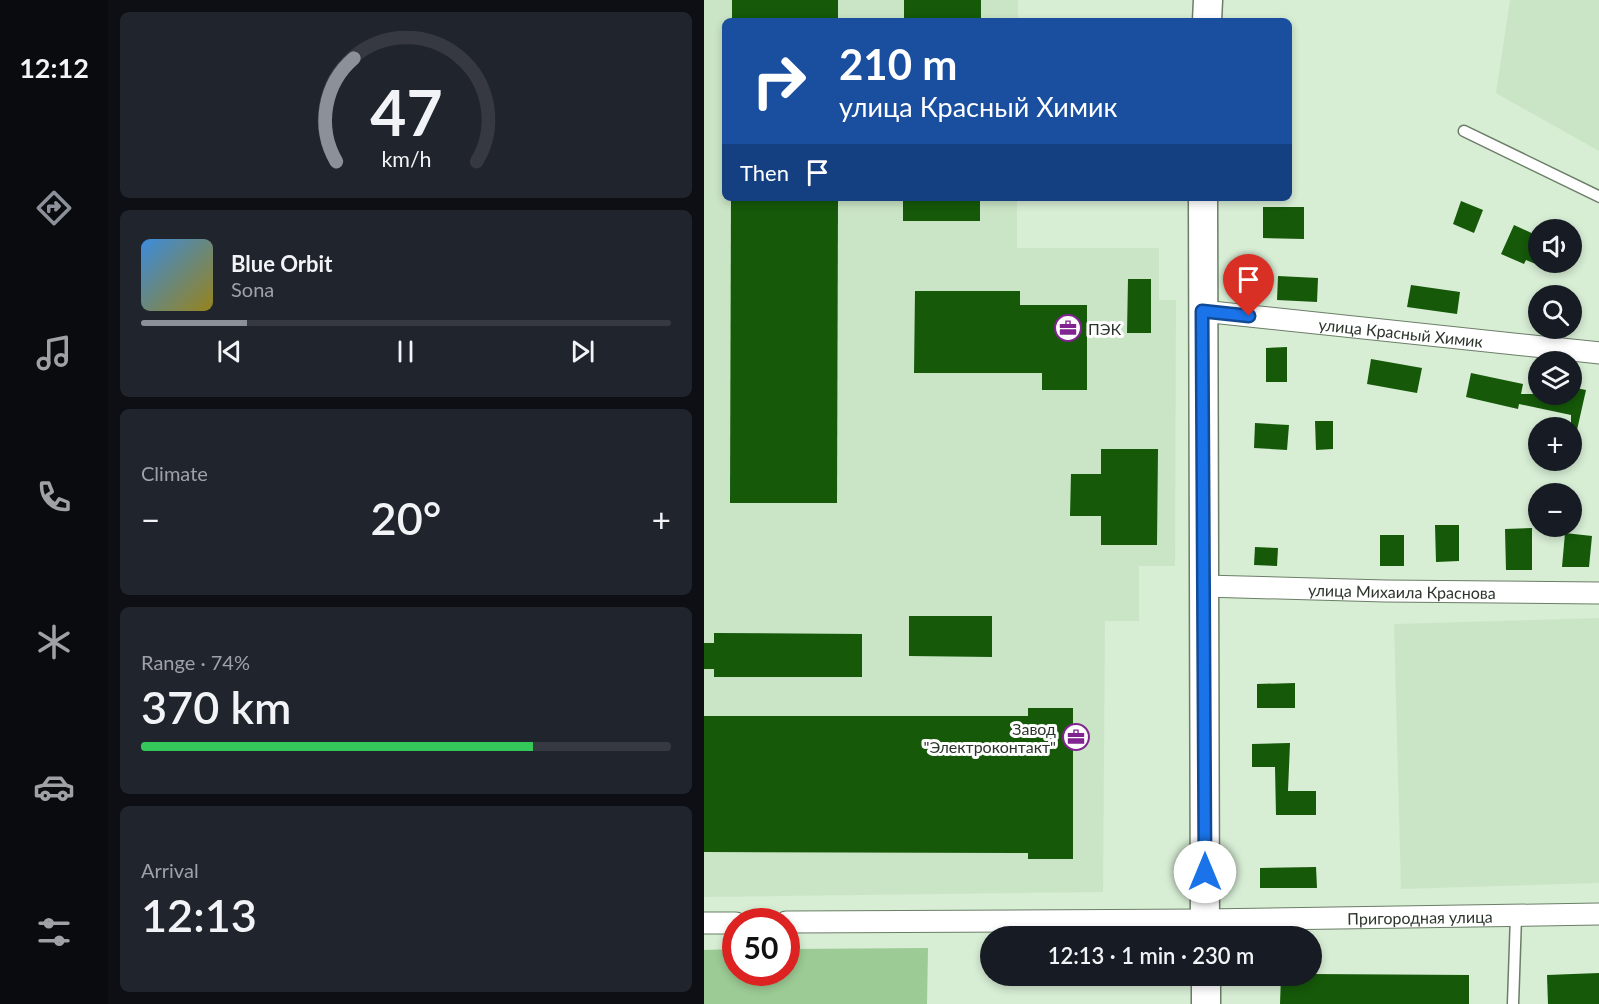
<!DOCTYPE html>
<html lang="en">
<head>
<meta charset="utf-8">
<style>
  body { margin:0; font-family:Lato,sans-serif; background:#20242c; color:#f1f3f6; height:100vh; display:flex; flex-direction:column; font-size:22px; white-space:nowrap }
  * { box-sizing:border-box; margin:0 }
  p { font-size:20px; color:#9ea1a6 }
  .icon { flex:none; width:33px; height:33px; fill:none; stroke:currentColor; stroke-width:2; stroke-linecap:round; stroke-linejoin:round }
  .map { position:relative; flex:1; overflow:hidden }
  .drawer { display:flex; flex-direction:column; gap:12px; padding:12px; background:#0d0f14; width:596px }
  .drawer>* { flex:none }
  .top-card { position:absolute; left:18px; top:18px; width:570px; height:183px; border-radius:9px; box-shadow:0 3px 9px #0003; background:#1a4fa0; color:#fff; overflow:hidden }
  .buttons { position:absolute; left:824px; top:219px; display:grid; gap:12px }
  .buttons a { display:grid; place-items:center; width:54px; height:54px; border-radius:50%; background:#171b24; box-shadow:0 3px 9px #0003; font-size:30px }
  .speed { position:absolute; left:18px; top:908px; display:flex; gap:12px; font-size:30px; font-weight:700; text-align:center }
  .speed>* { display:grid; place-content:center; width:78px; height:78px; border-radius:50%; background:#171b24; box-shadow:0 3px 9px #0003; line-height:1 }
  .speed .limit { border:9px solid #d22; background:#fff; color:#111 }
  .pin { position:absolute; display:grid; place-items:center; width:51px; height:51px; color:#fff; margin:-62px -26px; border-radius:50% 50% 50% 0; rotate:-45deg; box-shadow:0 0 6px #0007 }
  .pin .icon { rotate:45deg }
  .me { position:absolute; width:66px; margin:-33px; rotate:0deg; stroke-linejoin:round; filter:drop-shadow(0 0 4px #0008) }
  .turn { display:flex; align-items:center; gap:21px; height:126px; padding:0 18px; font-size:27px }
  .turn .icon { width:78px; height:78px; stroke-width:2.5 }
  .turn b { display:block; font-size:42px; line-height:51px }
  .then { display:flex; align-items:center; height:57px; padding:0 18px; background:#0003; gap:12px; font-size:22px }
  .big { font-size:45px; font-weight:600; line-height:1.1 }
  .drawer .widget { flex:1; display:flex; flex-direction:column; justify-content:center; gap:9px; min-width:0; padding:0 21px; border-radius:9px; background:#20242c }
  .drawer .dial { align-items:center; gap:0 }
  .dial svg { height:156px; overflow:visible; fill:none; stroke:#363941; stroke-width:7; stroke-linecap:round; text-anchor:middle }
  .dial text { fill:#f1f3f6; stroke:none }
  .song { display:flex; align-items:center; gap:18px }
  .cover { width:72px; height:72px; border-radius:9px; background:linear-gradient(135deg,hsl(210 70% 55%),hsl(50 70% 35%)) }
  .played { height:6px; border-radius:3px; background:linear-gradient(90deg,#8c9099 20%,#363941 20%) }
  .keys { display:flex; justify-content:space-around; direction:ltr }
  .heat { display:flex; justify-content:space-between; align-items:center; font-size:33px; direction:ltr }
  .charge { height:9px; border-radius:4px; background:linear-gradient(90deg,#34c759 74%,#363941 0) }
  .trip { position:absolute; left:276px; top:926px; width:342px; height:60px; border-radius:30px; background:#171b24; box-shadow:0 3px 9px #0003; font-weight:600; line-height:60px; text-align:center }
  main { display:flex; flex:1; min-height:0 }
  .dock { display:flex; flex-direction:column; width:108px; justify-content:space-around; align-items:center; background:#090b0e; color:#9ea1a6 }
  .dock .icon { width:42px; height:42px }
  .dock .active { color:#8c9099 }
  .dock b { font-size:27px; color:#f1f3f6 }
  .map>svg:first-child { display:block }
  .built { fill:#cae5c5 }
  .green { fill:#9ccb95 }
  .building { fill:#155909 }
  .lines { fill:none; stroke-linecap:round; stroke-linejoin:round }
  .service-casing { stroke:#6b7e67; stroke-width:13 }
  .minor-casing { stroke:#6b7e67; stroke-width:23 }
  .secondary-casing { stroke:#6b7e67; stroke-width:31 }
  .service { stroke:#fff; stroke-width:10 }
  .minor { stroke:#fff; stroke-width:21 }
  .secondary { stroke:#fff; stroke-width:28 }
  .route-casing { stroke:#114b97; stroke-width:15 }
  .route { stroke:#1a73e8; stroke-width:10 }
  .labels { text-anchor:middle; dominant-baseline:central; stroke-width:6; stroke-linejoin:round; paint-order:stroke }
  .poi-label { font-size:16px; fill:#2c352b; stroke:#fff; text-anchor:start }
  .street-label { font-size:16px; fill:#2c352b; stroke:#fff }
</style>
</head>
<body>
<main>
<nav class="dock">
<b>12:12</b>
<svg class="icon active" aria-label="directions" viewBox="0 0 24 24"><path d="M12 3l9 9-9 9-9-9zM9 14v-3h6M13 9l2 2-2 2"/></svg>
<svg class="icon" aria-label="music" viewBox="0 0 24 24"><path d="M9 18V5l10-2v13"/><circle cx="6" cy="18" r="3"/><circle cx="16" cy="16" r="3"/></svg>
<svg class="icon" aria-label="phone" viewBox="0 0 24 24"><path d="M5 4h4l2 5-3 2q2 4 5 5l2-3 5 2v4C11 20 4 13 5 4z"/></svg>
<svg class="icon" aria-label="climate" viewBox="0 0 24 24"><path d="M12 3v18M4 7l16 10M4 17L20 7"/></svg>
<svg class="icon" aria-label="car" viewBox="0 0 24 24"><path d="M5 17H2v-5l4-1 3-4h7l3 4 3 1v5h-3M9 17h6M6 11h13"/><circle cx="7" cy="17" r="2"/><circle cx="17" cy="17" r="2"/></svg>
<svg class="icon" aria-label="filters" viewBox="0 0 24 24"><path d="M4 7h16M4 17h16"/><circle cx="9" cy="7" r="2"/><circle cx="15" cy="17" r="2"/></svg>
</nav>
<section class="drawer">
<div class="widget dial"><svg viewBox="0 0 100 80">
<path d="M14 69A42 42 0 1 1 86 69"/>
<path d="M14 69A42 42 0 0 1 23 16" stroke="#8c9099"/>
<text x="50" y="56" font-size="32" font-weight="700">47</text>
<text x="50" y="72" font-size="11">km/h</text>
</svg></div>
<div class="widget">
<div class="song"><i class="cover"></i><div><b>Blue Orbit</b><p>Sona</p></div></div>
<div class="played"></div>
<div class="keys"><svg class="icon" aria-label="previous" viewBox="0 0 24 24"><path d="M18 5L8 12l10 7zM5 5v14"/></svg><svg class="icon" aria-label="pause" viewBox="0 0 24 24"><path d="M8 5v14M16 5v14"/></svg><svg class="icon" aria-label="next" viewBox="0 0 24 24"><path d="M6 5l10 7-10 7zM19 5v14"/></svg></div>
</div>
<div class="widget"><p>Climate</p>
<div class="heat"><a>−</a><b class="big">20°</b><a>+</a></div>
</div>
<div class="widget"><p>Range · 74%</p><b class="big">370 km</b><div class="charge"></div></div>
<div class="widget"><p>Arrival</p><b class="big">12:13</b></div>
</section>
<div class="map">
<svg width="896" height="1004" viewBox="0 0 896 1004">
  <rect width="100%" height="100%" fill="#d7edd4"/>
  <g class="built">
    <polygon points="0,0 314,0 314,21 21,21 21,198 313,198 313,248 455,248 455,300 472,300 471,566 435,566 435,621 401,621 399,892 0,897"/>
    <polygon points="806,0 895,0 895,151 792,93"/>
    <polygon points="895,618 895,883 697,889 690,624"/>
  </g>
  <polygon class="green" points="224,948 223,1004 0,1004 0,950 31,949 32,972 82,972 83,949"/>
  <g class="building">
    <rect x="28" y="0" width="106" height="21"/>
    <rect x="200" y="0" width="77" height="21"/>
    <polygon points="27,198 134,198 133,503 26,503"/>
    <rect x="199" y="198" width="77" height="23"/>
    <polygon points="757,201 779,210 770,233 749,224"/>
    <polygon points="559,207 600,207 600,239 559,238"/>
    <polygon points="810,225 834,236 834,265 822,260 820,264 797,254"/>
    <polygon points="574,276 614,278 613,302 573,300"/>
    <polygon points="424,279 447,279 447,333 423,333"/>
    <polygon points="707,285 756,292 753,314 703,307"/>
    <polygon points="211,291 316,291 316,305 383,305 383,390 338,390 338,373 210,373"/>
    <polygon points="583,347 583,382 562,382 562,348"/>
    <polygon points="667,359 718,368 713,393 663,384"/>
    <polygon points="767,373 819,384 817,394 867,394 867,387 882,390 873,430 867,429 867,415 815,404 814,409 762,397"/>
    <polygon points="611,421 629,421 629,449 612,450"/>
    <polygon points="551,423 585,425 583,450 550,448"/>
    <polygon points="397,449 454,449 453,545 397,545 397,516 366,516 367,474 397,474"/>
    <polygon points="731,525 755,525 755,561 732,562"/>
    <polygon points="828,528 828,570 802,570 801,529"/>
    <polygon points="861,533 888,536 885,567 858,567"/>
    <rect x="676" y="535" width="24" height="31"/>
    <polygon points="551,547 574,548 573,566 550,565"/>
    <polygon points="205,616 288,616 288,657 205,656"/>
    <polygon points="10,633 158,634 158,677 10,677 10,669 0,669 0,643 10,643"/>
    <polygon points="591,683 591,708 553,708 553,684"/>
    <polygon points="324,708 369,708 369,859 324,859 324,853 0,852 0,716 324,716"/>
    <polygon points="586,743 584,791 612,791 612,815 572,815 571,767 548,767 548,744"/>
    <polygon points="612,867 613,888 556,888 556,868"/>
    <polygon points="896,973 896,1004 844,1004 843,975"/>
    <polygon points="608,974 765,975 765,1004 576,1004 577,975"/>
  </g>
  <g class="lines">
    <defs>
      <g id="service">
        <polyline points="760,131 896,197"/>
        <polyline points="809,1004 812,916"/>
      </g>
      <g id="minor">
        <path id="s1" d="M498 311 896 353"/>
        <path id="s2" d="M500 586 681 591 896 593"/>
        <path id="s3" d="M82 922 501 920 896 914"/>
        <polyline points="0,923 32,923"/>
      </g>
      <g id="secondary">
        <polyline points="503,21 504,0"/>
        <polyline points="499,198 501,936"/>
        <polyline points="502,975 502,1004"/>
      </g>
    </defs>
    <use href="#service" class="service-casing"/>
    <use href="#minor" class="minor-casing"/>
    <use href="#secondary" class="secondary-casing"/>
    <use href="#service" class="service"/>
    <use href="#minor" class="minor"/>
    <use href="#secondary" class="secondary"/>
  </g>
  <g class="lines">
    <defs>
      <polyline id="route" points="501,872 498,311 545,316"/>
    </defs>
    <use href="#route" class="route-casing"/>
    <use href="#route" class="route"/>
  </g>
  <defs>
    <symbol id="office-ring" viewBox="-11 -11 22 22"><circle r="9.5" fill="#fff" stroke="#812491" stroke-width="1.5"/><path d="M-6-3h4V-5.5h4V-3h4V5H-6ZM-1-4.5V-3h2v-1.5ZM-6 0V1H6V0Z" fill="#812491"/></symbol>
  </defs>
  <g fill-rule="evenodd">
    <use href="#office-ring" x="349" y="313" width="30" height="30"/>
    <use href="#office-ring" x="357" y="722" width="30" height="30"/>
  </g>
  <g class="labels">
    <g class="poi-label">
      <text x="384" y="328">ПЭК</text>
      <text x="352" y="728" text-anchor="end">Завод<tspan x="352" dy="18">"Электроконтакт"</tspan></text>
    </g>
    <g class="street-label">
      <text stroke="none"><textPath href="#s1" startOffset="200">улица Красный Химик</textPath></text>
      <text stroke="none"><textPath href="#s2" startOffset="198">улица Михаила Краснова</textPath></text>
      <text stroke="none"><textPath href="#s3" startOffset="634">Пригородная улица</textPath></text>
    </g>
  </g>
</svg>
<div class="buttons">
<a><svg class="icon" aria-label="sound" viewBox="0 0 24 24"><path d="M4 9h4l5-4v14l-5-4H4zM17 9q2 3 0 6"/></svg></a>
<a><svg class="icon" aria-label="search" viewBox="0 0 24 24"><circle cx="10" cy="10" r="6"/><path d="M15 15l6 6"/></svg></a>
<a><svg class="icon" aria-label="layers" viewBox="0 0 24 24"><path d="M12 4l9 5-9 5-9-5zM3 14l9 5 9-5"/></svg></a>
<a>+</a>
<a>−</a>
</div>
<div class="speed"><div class="limit">50</div></div>
<div class="pin" style="left:545px;top:316px;background:#d93025"><svg class="icon" aria-label="arrive" viewBox="0 0 24 24"><path d="M6 21V4h12l-3 4 3 4H6"/></svg></div>
<svg class="me" style="left:501px;top:872px" viewBox="-20 -20 40 40"><circle r="19" fill="#fff"/><path d="M0-13L10 11 0 6-10 11z" fill="#1a73e8"/></svg>
<div class="trip">12:13 · 1 min · 230 m</div>
<div class="top-card">
<div class="turn"><svg class="icon" aria-label="right" viewBox="0 0 24 24"><path d="M7 20v-9h11M14 6l5 5-5 5"/></svg><div><b>210 m</b>улица Красный Химик</div></div>
<div class="then">Then<svg class="icon" aria-label="arrive" viewBox="0 0 24 24"><path d="M6 21V4h12l-3 4 3 4H6"/></svg></div>
</div>
</div>
</main>
</body>
</html>
